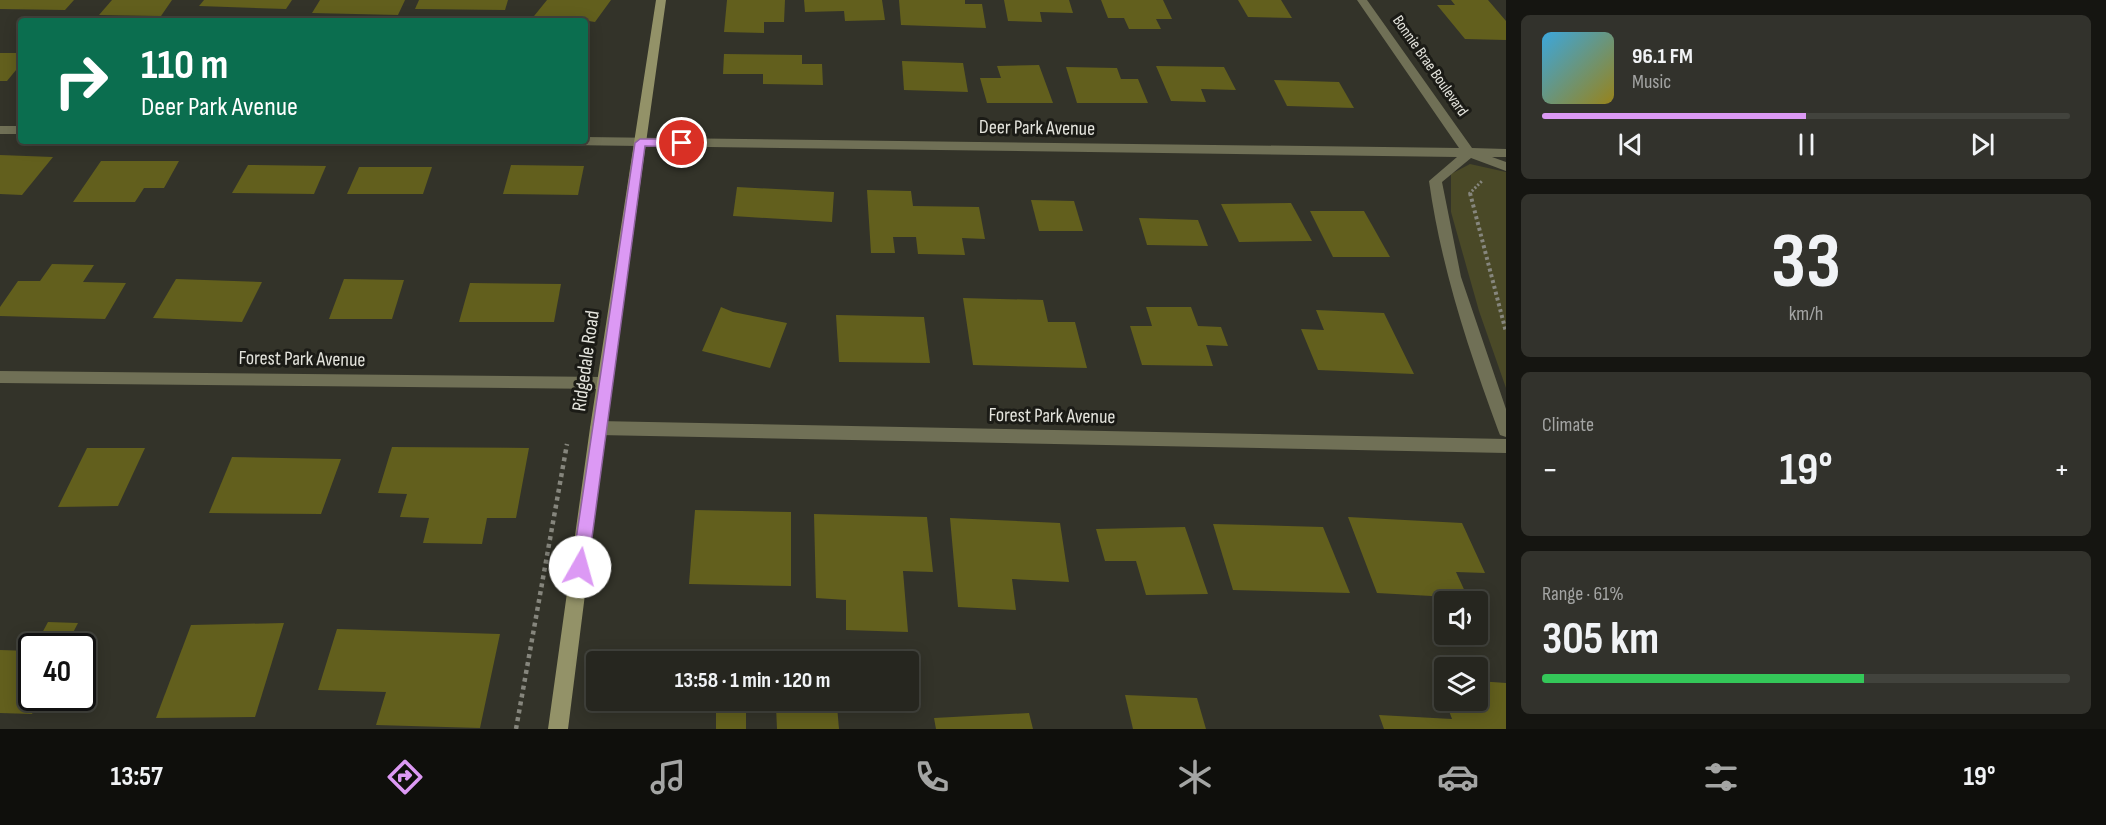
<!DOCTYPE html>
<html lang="en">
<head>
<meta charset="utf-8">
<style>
  body { margin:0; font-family:"Sofia Sans Condensed",sans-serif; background:#32322c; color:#f1f3f6; height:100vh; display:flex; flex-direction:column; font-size:22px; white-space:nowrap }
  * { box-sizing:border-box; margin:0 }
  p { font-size:20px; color:#a4a5a4 }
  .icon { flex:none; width:33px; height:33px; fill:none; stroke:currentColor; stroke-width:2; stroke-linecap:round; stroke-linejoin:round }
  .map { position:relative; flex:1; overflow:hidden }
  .side { display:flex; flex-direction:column; gap:15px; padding:15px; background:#151511; width:600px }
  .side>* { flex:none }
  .banner { position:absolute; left:18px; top:18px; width:570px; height:126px; border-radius:6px; box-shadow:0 3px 15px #0003,0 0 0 2px #42433d; background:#0b6e4f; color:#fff; overflow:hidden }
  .tools { position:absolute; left:1434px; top:591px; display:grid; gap:12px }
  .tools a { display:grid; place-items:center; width:54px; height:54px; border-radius:6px; background:#26261f; box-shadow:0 3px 15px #0003,0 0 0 2px #42433d; font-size:30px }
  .speed { position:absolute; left:18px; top:633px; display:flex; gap:12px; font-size:30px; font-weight:700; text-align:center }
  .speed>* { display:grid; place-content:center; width:78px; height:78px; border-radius:50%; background:#26261f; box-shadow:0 3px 15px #0003,0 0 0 2px #42433d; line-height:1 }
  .speed .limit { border:3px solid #111; border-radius:9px; background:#fff; color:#111 }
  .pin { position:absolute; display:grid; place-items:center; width:51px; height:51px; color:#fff; margin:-26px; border:3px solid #fff; border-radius:50%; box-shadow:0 2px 6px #0007 }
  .me { position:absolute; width:66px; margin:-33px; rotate:7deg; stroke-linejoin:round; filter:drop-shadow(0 0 4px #0008) }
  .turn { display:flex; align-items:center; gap:21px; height:126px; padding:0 24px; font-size:27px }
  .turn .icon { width:78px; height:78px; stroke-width:2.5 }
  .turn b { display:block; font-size:42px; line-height:51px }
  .big { font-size:45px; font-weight:700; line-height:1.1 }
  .side .tile { flex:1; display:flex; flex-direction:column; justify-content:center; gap:9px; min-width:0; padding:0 21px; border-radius:9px; background:#32322c }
  .side .dial { align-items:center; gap:0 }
  .dial b { font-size:78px; line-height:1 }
  .song { display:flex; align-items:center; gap:18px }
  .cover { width:72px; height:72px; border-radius:9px; background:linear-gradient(135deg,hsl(200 70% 55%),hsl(50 70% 35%)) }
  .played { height:6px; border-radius:3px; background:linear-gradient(90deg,#dc99f4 50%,#42433d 50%) }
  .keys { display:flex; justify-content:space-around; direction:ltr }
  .heat { display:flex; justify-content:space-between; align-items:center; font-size:33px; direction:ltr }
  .charge { height:9px; border-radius:4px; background:linear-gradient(90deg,#34c759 61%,#42433d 0) }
  .trip { position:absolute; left:586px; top:651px; width:333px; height:60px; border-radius:6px; background:#26261f; box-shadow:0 3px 15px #0003,0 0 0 2px #42433d; font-weight:700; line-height:60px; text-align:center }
  .tab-bar { display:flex; height:96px; justify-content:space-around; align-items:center; background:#0f0f0c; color:#a4a5a4 }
  .tab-bar .icon { width:42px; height:42px }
  .tab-bar .selected { color:#dc99f4 }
  .tab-bar b { font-size:27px; color:#f1f3f6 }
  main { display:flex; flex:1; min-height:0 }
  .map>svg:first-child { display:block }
  .green { fill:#4a4927 }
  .building { fill:#625f1d }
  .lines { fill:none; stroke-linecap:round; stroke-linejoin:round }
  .path-far2 { stroke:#86867d; stroke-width:3; stroke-dasharray:2 2; stroke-linecap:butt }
  .path-far1 { stroke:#86867d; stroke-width:4; stroke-dasharray:3 3; stroke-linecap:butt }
  .path { stroke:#86867d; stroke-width:4.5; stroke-dasharray:4 4; stroke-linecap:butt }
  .street { fill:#707056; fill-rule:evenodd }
  .secondary { fill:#939268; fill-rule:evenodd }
  .route { fill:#dc99f4; stroke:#8f639f; stroke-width:1.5 }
  .labels { text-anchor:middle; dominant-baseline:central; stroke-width:6; stroke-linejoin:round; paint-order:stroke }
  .far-street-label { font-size:16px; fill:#e4e4dd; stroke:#1b1b16 }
  .street-label { font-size:20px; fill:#e4e4dd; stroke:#1b1b16 }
</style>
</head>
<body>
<main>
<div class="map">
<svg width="1506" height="729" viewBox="0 0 1506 729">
  <rect width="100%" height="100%" fill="#333329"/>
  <polygon class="green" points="1470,164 1506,172 1506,388 1479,311 1451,212 1451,174"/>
  <g class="building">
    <polygon points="0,0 74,0 65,10 0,9"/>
    <polygon points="112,0 172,0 161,16 99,15"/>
    <polygon points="204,0 292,0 286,9 199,6"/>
    <polygon points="320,0 405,0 398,15 312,13"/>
    <polygon points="419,0 508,0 505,10 415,9"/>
    <polygon points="547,0 611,0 595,22 576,19 574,21 530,21"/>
    <polygon points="727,0 785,0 784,22 764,22 764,33 724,32"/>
    <polygon points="804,0 882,0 885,20 845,21 844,11 805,12"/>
    <polygon points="899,0 965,0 965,4 982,4 986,28 901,25"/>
    <polygon points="1004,0 1069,0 1073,13 1040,12 1042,22 1008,21"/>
    <polygon points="1101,0 1163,0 1172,19 1156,19 1161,29 1129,29 1124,18 1108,18"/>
    <polygon points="1238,0 1281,0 1292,18 1248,17"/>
    <polygon points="1451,0 1488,0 1506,21 1506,40 1465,39 1437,5 1455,5"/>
    <polygon points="0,53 21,53 21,64 7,81 0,81"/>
    <polygon points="724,54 802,55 802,64 822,64 823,85 763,84 763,74 723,74"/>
    <polygon points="902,61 963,63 968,92 904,90"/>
    <polygon points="1039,65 1053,103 987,103 980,78 1001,78 997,66"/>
    <polygon points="1156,66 1224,67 1236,90 1201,89 1206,102 1171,101"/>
    <polygon points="1066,67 1117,68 1121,79 1138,79 1148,103 1077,103"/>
    <polygon points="1274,80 1339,82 1354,108 1287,106"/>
    <polygon points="0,155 53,157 22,195 0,194"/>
    <polygon points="101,161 179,161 164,188 144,188 135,202 73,202"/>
    <polygon points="248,165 326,166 314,194 232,193"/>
    <polygon points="511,165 584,166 578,195 503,194"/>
    <polygon points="359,167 432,167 423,194 347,194"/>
    <polygon points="737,187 834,192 832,222 733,216"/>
    <polygon points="867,190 911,191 913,206 979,207 985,239 962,238 965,255 918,254 916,237 893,237 895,253 871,253"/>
    <polygon points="1031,200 1074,201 1083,231 1039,231"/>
    <polygon points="1291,203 1312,241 1239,242 1221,204"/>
    <polygon points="1310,211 1364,211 1390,257 1333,257"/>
    <polygon points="1139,218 1198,220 1208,246 1147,245"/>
    <polygon points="52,264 94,265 83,282 126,283 105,319 0,316 0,307 18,281 40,281"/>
    <polygon points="176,279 262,282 242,322 153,318"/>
    <polygon points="344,279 404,280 392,319 329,319"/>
    <polygon points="470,283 561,284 554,322 459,322"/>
    <polygon points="963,298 1043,300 1048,322 1075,322 1087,368 973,365"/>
    <polygon points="721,307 733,312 787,323 770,368 702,351"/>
    <polygon points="1146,307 1191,307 1198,326 1221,327 1228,346 1206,345 1213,366 1142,365 1130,326 1152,326"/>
    <polygon points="1316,310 1384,313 1414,374 1318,370 1301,329 1324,330"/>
    <polygon points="836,315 924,317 930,363 839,362"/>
    <polygon points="392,447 529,448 516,518 487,518 482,544 423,543 429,518 400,517 407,494 378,493"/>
    <polygon points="87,448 145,448 118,506 58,507"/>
    <polygon points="232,457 341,459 321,514 209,513"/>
    <polygon points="695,510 791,512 791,586 689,584"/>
    <polygon points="814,514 927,517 933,572 903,571 908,632 846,630 846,600 816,598"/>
    <polygon points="1348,517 1462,523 1485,573 1456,572 1468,598 1377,593"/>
    <polygon points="950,518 1060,523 1069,582 1012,579 1016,610 958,607"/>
    <polygon points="1213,524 1323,527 1350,593 1233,590"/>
    <polygon points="1185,527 1208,594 1146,595 1136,561 1105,561 1096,529"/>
    <polygon points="48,622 78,623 66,646 35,646"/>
    <polygon points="284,623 255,717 156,718 191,625"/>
    <polygon points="337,629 500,634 480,728 376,725 386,692 318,690"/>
    <polygon points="0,650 32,651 32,698 40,698 32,714 0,713"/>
    <polygon points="1436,679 1444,679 1444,700"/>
    <polygon points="1478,681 1506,683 1506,729 1384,729 1379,715 1452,719 1445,700 1478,700"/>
    <polygon points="1125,695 1197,698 1206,729 1133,729"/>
    <polygon points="837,706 839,729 777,729 776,707"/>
    <rect x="716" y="708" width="30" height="21"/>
    <polygon points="1029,713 1033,729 936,729 934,718"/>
  </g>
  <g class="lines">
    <polyline class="path-far2" points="1469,194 1482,181"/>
    <polyline class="path-far1" points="1470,193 1506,332"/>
    <polyline class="path" points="516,729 567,444"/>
    <g class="street">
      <path d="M1357 0H1367L1472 148 1506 149V157H1492L1506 162V171L1471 158 1442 182 1461 277 1506 409V437L1500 435 1498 430C1468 348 1441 267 1429 181L1457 157 567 145 561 141H585V137L1459 148Z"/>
      <rect x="0" y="126" width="21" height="8"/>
      <polygon points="0,371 604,377 609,379 612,383 609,387 604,389 0,383"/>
      <polygon points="598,421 1506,439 1506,453 598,435 592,433 590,428 592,423"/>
    </g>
    <polygon class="secondary" points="656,0 666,0 606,428 568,729 548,729 590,428"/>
  </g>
  <polygon class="route" points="640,139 682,139 687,143 682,147 645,146 588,567 585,572 580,575 574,572 572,567 635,143"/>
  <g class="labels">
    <g class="far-street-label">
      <text transform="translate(1430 66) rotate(55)">Bonnie Brae Boulevard</text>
    </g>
    <g class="street-label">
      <text transform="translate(1037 128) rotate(1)">Deer Park Avenue</text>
      <text transform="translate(302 359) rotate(1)">Forest Park Avenue</text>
      <text transform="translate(586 361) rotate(-82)">Ridgedale Road</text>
      <text transform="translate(1052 416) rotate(1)">Forest Park Avenue</text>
    </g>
  </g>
</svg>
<div class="tools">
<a><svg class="icon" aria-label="sound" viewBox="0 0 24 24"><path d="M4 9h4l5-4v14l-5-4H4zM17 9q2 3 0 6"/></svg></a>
<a><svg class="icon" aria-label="layers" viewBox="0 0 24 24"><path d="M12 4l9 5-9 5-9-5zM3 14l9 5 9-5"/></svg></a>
</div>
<div class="speed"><div class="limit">40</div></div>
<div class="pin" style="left:682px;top:143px;background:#d93025"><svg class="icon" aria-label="arrive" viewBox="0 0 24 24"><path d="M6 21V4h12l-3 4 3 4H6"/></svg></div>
<svg class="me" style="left:580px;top:567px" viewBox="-20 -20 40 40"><circle r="19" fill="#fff"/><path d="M0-13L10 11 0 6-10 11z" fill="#dc99f4"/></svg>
<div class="trip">13:58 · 1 min · 120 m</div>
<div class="banner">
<div class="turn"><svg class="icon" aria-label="right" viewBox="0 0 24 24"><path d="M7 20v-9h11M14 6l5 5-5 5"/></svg><div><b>110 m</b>Deer Park Avenue</div></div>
</div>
</div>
<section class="side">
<div class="tile">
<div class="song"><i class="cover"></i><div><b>96.1 FM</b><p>Music</p></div></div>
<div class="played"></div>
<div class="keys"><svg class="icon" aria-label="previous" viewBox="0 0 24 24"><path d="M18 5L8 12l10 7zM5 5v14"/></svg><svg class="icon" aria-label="pause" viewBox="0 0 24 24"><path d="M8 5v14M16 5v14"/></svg><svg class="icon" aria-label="next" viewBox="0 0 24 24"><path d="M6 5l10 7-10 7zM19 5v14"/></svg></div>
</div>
<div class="tile dial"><b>33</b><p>km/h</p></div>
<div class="tile"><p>Climate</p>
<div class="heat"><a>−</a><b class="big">19°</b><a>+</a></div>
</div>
<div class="tile"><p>Range · 61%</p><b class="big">305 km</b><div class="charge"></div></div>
</section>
</main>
<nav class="tab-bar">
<b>13:57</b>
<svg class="icon selected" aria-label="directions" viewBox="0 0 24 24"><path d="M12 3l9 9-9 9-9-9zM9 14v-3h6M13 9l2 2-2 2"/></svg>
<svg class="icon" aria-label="music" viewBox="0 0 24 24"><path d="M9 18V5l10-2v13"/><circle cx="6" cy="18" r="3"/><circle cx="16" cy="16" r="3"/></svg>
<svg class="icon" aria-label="phone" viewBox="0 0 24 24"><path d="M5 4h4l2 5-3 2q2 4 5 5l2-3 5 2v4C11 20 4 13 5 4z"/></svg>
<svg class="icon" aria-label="climate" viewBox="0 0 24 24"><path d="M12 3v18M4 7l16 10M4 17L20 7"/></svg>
<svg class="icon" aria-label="car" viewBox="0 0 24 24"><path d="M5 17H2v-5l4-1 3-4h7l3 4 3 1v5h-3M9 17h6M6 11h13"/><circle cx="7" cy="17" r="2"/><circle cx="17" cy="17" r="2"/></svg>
<svg class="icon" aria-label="filters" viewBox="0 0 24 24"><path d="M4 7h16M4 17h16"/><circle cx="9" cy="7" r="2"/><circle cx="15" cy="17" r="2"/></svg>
<b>19°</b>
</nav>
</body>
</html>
